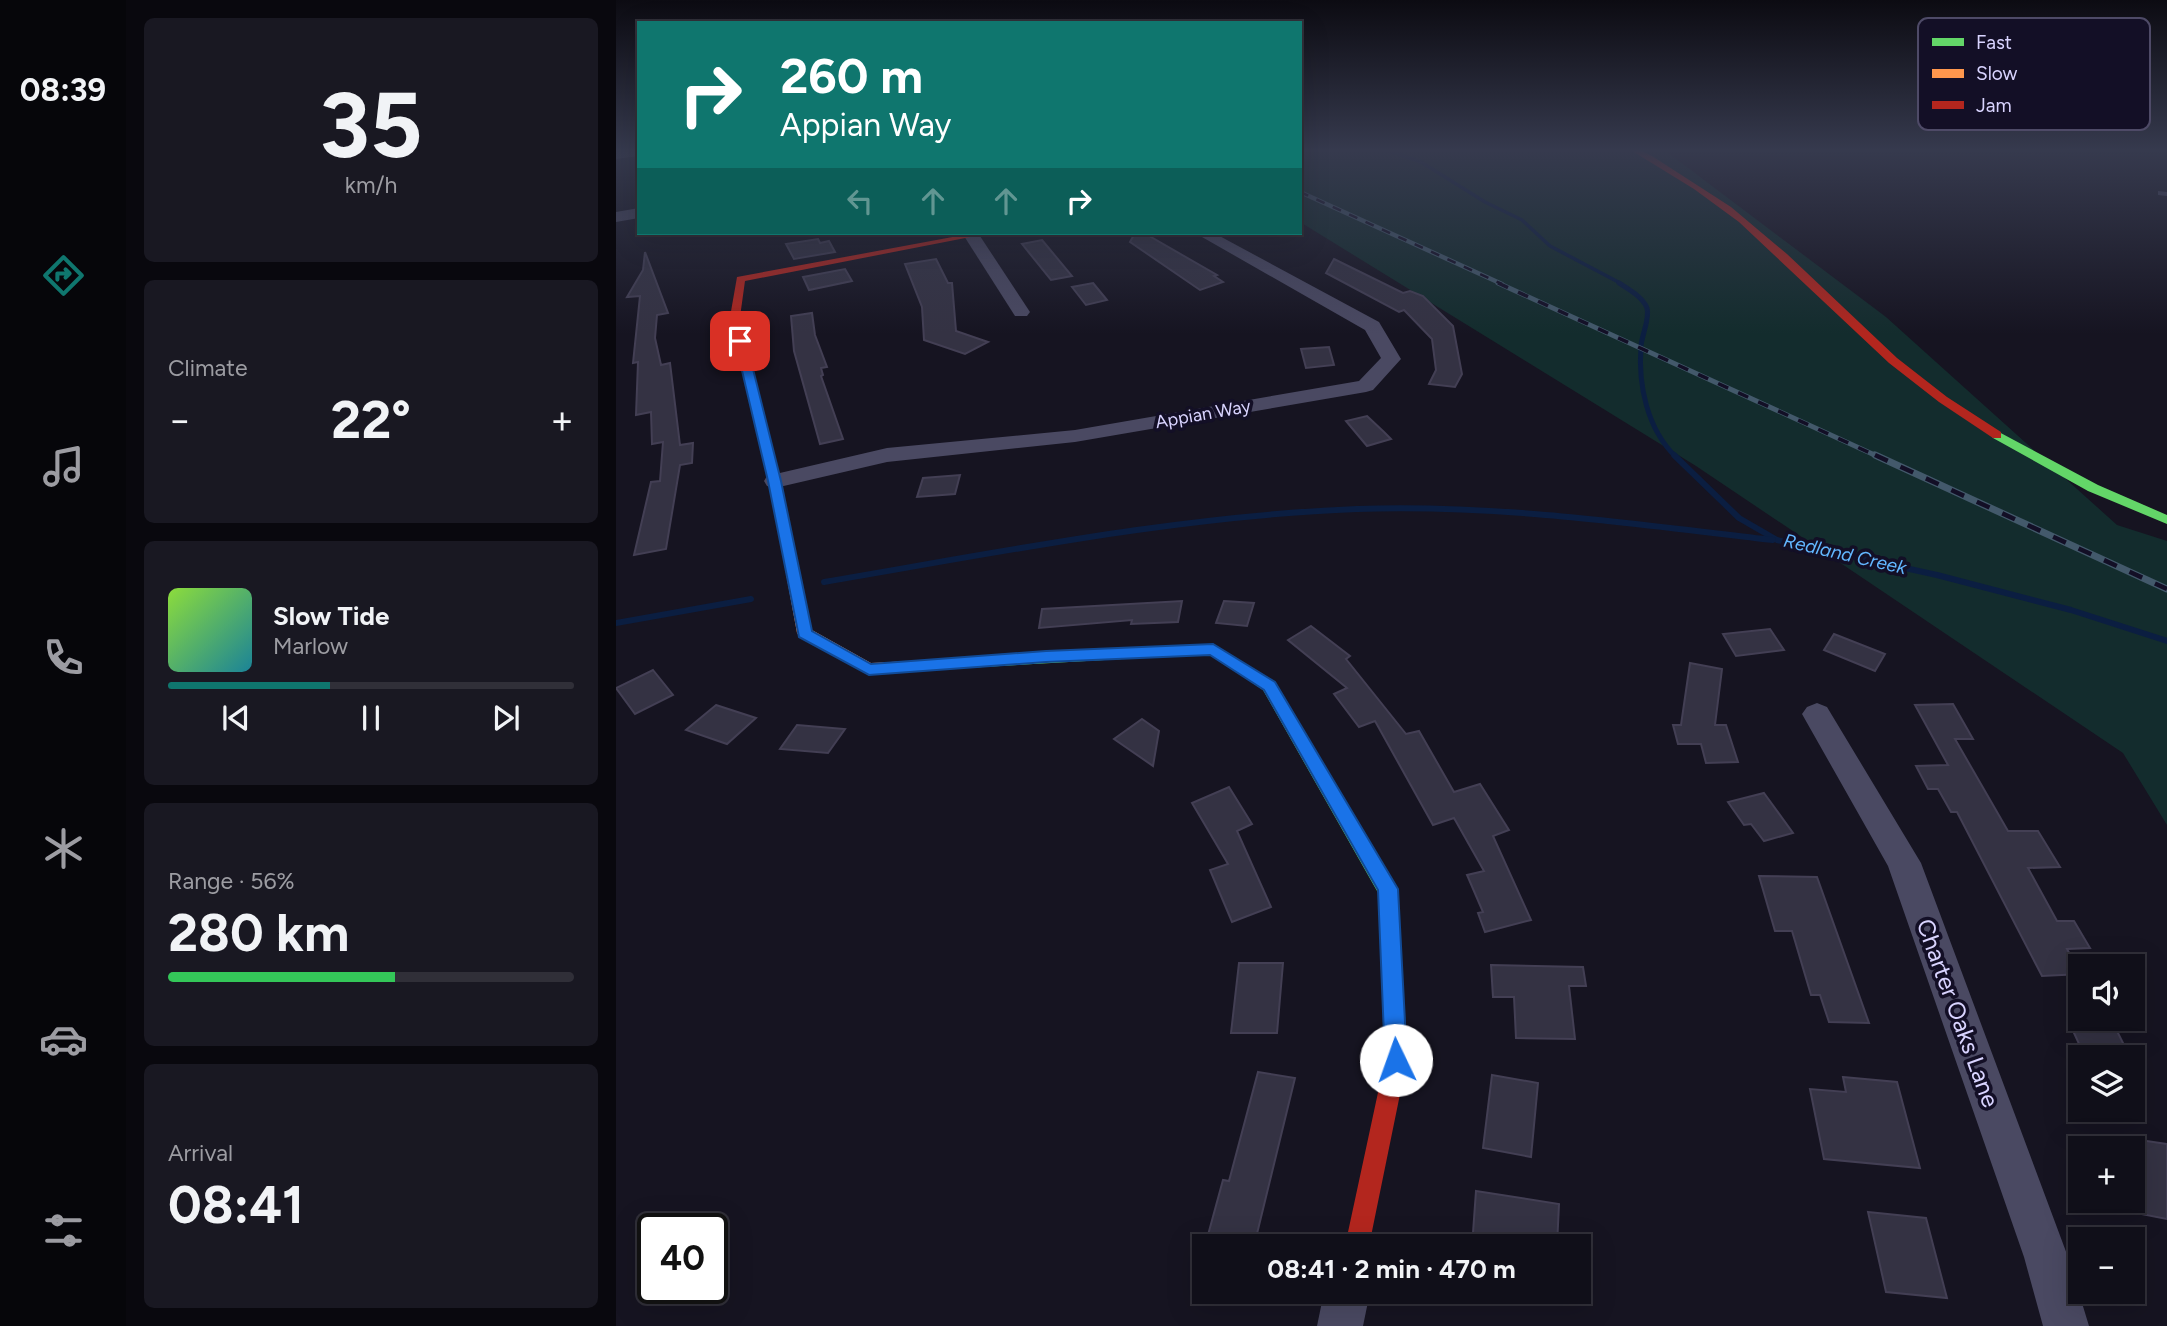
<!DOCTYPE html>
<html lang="en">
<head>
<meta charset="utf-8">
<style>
  body { margin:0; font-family:Figtree,sans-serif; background:#191822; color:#f1f3f6; height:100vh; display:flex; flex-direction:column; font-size:26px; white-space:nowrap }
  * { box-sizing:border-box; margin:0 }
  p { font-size:23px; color:#9c9ca2 }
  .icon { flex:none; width:38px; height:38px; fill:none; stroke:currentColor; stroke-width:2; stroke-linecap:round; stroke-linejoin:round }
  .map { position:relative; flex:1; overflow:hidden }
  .panel { display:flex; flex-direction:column; gap:18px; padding:18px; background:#09080e; width:490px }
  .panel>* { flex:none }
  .top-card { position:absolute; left:21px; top:21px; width:665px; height:214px; border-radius:0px; box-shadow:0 7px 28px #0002,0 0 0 2px #302f38; background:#0f766e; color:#fff; overflow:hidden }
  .fabs { position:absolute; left:1452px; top:954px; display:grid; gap:14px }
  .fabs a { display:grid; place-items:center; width:77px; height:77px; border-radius:0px; background:#100f19; box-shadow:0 7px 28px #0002,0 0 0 2px #302f38; font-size:35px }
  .speed { position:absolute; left:21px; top:1213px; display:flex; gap:14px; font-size:35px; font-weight:700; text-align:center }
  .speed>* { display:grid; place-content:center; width:91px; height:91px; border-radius:50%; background:#100f19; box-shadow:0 7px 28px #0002,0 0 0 2px #302f38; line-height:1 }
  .speed .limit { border:4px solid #111; border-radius:10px; background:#fff; color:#111 }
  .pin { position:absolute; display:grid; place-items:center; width:60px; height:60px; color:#fff; margin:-30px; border-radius:14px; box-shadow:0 4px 10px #0006 }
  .me { position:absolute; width:77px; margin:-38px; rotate:357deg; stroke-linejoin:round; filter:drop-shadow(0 0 5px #0008) }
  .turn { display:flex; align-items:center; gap:24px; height:147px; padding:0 28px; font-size:32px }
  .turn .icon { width:91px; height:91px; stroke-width:2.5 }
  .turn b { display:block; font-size:49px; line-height:60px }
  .lanes { display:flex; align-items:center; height:66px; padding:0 28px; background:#0003; justify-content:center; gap:35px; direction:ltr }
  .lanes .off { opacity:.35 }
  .big { font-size:52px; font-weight:700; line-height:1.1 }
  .panel .card { flex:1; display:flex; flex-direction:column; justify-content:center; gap:10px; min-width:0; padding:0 24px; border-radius:10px; background:#191822 }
  .panel .dial { align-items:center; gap:0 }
  .dial b { font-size:91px; line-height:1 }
  .song { display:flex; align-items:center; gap:21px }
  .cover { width:84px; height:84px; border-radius:10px; background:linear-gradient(135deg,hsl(90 70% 55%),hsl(190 70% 35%)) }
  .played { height:7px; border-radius:4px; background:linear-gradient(90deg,#0f766e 40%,#302f38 40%) }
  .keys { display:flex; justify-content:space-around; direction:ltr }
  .heat { display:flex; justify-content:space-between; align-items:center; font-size:38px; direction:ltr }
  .charge { height:10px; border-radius:5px; background:linear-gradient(90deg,#34c759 56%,#302f38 0) }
  .trip { position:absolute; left:576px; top:1234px; width:399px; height:70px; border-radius:0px; background:#100f19; box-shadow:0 7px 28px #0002,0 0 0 2px #302f38; font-weight:700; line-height:70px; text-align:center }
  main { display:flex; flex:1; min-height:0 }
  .tabs { display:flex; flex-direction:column; width:126px; justify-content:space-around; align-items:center; background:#06060a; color:#9c9ca2 }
  .tabs .icon { width:49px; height:49px }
  .tabs .selected { color:#0f766e }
  .tabs b { font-size:32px; color:#f1f3f6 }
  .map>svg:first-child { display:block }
  .green { fill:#132c2d }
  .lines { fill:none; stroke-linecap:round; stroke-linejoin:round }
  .stream-far2 { stroke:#0b1e41; stroke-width:3.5 }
  .stream-far1 { stroke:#0b1e41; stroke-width:5 }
  .stream { stroke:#0b1e41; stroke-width:6 }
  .building { fill:#343243; stroke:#433f54; stroke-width:2 }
  .lane { fill:#4a4962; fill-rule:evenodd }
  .street { fill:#4a4962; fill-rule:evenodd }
  .fast { fill:#63d668; fill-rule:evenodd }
  .slow { fill:#ff974d; fill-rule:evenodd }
  .jam { fill:#b3261e; fill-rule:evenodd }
  .rail-far2-casing { stroke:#43596b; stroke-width:4.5 }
  .rail-far1-casing { stroke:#43596b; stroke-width:5 }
  .rail-casing { stroke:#43596b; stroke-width:7 }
  .rail-far2 { stroke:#130f26; stroke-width:2.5; stroke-dasharray:9; stroke-linecap:butt }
  .rail-far1 { stroke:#130f26; stroke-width:3.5; stroke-dasharray:11; stroke-linecap:butt }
  .rail { stroke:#130f26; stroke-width:4.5; stroke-dasharray:14; stroke-linecap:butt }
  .route { fill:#1a73e8; stroke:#114b97; stroke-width:2 }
  .labels { text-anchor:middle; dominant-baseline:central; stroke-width:7; stroke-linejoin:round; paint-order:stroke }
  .far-street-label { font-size:18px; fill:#d9d4ff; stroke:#130f26 }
  .far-water-label { font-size:19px; font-style:italic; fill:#62b6ff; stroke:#130f26 }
  .near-street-label { font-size:24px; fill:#d9d4ff; stroke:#130f26 }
  .key { fill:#130f26; stroke:#4e4a67; stroke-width:2 }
  .key-label { font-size:19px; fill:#d9d4ff }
</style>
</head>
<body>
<main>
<nav class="tabs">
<b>08:39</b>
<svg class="icon selected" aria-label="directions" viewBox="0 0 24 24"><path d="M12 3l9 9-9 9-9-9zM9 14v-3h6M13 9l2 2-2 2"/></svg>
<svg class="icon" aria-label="music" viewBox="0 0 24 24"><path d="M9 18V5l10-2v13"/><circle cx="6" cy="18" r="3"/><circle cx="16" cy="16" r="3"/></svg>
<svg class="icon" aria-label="phone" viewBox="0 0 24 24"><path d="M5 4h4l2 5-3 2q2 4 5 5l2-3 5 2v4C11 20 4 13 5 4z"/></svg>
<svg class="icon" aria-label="climate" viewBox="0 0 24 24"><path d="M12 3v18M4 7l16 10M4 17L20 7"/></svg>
<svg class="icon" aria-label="car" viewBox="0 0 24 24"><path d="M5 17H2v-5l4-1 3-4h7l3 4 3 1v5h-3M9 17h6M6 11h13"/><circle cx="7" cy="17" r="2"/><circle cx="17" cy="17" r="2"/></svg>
<svg class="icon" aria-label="filters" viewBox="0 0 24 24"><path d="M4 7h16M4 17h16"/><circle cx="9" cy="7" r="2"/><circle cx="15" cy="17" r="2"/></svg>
</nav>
<section class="panel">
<div class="card dial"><b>35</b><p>km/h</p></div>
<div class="card"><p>Climate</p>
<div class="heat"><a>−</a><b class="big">22°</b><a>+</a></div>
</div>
<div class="card">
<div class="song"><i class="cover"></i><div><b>Slow Tide</b><p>Marlow</p></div></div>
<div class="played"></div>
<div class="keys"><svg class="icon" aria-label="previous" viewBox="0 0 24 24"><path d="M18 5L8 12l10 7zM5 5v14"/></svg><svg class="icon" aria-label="pause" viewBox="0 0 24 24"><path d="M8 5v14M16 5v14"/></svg><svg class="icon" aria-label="next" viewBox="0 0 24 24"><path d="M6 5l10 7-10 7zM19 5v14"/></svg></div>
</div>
<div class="card"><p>Range · 56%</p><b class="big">280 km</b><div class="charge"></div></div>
<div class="card"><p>Arrival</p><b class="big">08:41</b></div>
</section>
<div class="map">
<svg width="1551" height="1326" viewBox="0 0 1551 1326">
  <rect width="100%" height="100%" fill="#161421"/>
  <polygon class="green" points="684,149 1047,149 1270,317 1501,525 1551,541 1551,825 1507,753 1080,466 684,222"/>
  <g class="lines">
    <polyline class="stream-far2" points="768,149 805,162 869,202 906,220 934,246 1006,284"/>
    <path class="stream-far1" d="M1003 283C1012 289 1027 297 1031 308 1034 319 1026 334 1025 346 1022 385 1031 429 1060 457"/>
    <g class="stream">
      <polyline points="1058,455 1123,518 1161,540 1321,575 1455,610 1551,641"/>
      <path d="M208 582C385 552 562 516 741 509 880 504 1019 524 1157 540"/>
      <polyline points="0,623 135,599"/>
    </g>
  </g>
  <g class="building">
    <polygon points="519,233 528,233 601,275 598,276 607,282 584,290 514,242"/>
    <polygon points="202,239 204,243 213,241 219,252 178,259 170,244"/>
    <polygon points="426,240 456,276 435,280 406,244"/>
    <polygon points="29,252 52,313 41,315 39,338 45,365 54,363 64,445 77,443 76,463 64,465 50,549 18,555 35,482 44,481 47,442 36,444 35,412 20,415 22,362 17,363 24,296 11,297 27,270"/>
    <polygon points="320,259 332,283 336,283 340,331 372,342 349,354 308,340 306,307 289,264"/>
    <polygon points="718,259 787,293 794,291 807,296 837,326 846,374 839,387 813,384 820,370 816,339 788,310 783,312 710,273"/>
    <polygon points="229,269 236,281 193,290 187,277"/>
    <polygon points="477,283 491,300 470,305 456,287"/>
    <polygon points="196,313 199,335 211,367 205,368 207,375 205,376 227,439 204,444 178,351 175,316"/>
    <polygon points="713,347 718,365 690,368 685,349"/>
    <polygon points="751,416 768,432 775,439 751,446 730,421"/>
    <polygon points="344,475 339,494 301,497 307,478"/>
    <polygon points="566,601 562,622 515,624 516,620 423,628 426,609"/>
    <polygon points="608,601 638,603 631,626 600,623"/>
    <polygon points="695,626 734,656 730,659 790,734 803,731 838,792 864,784 893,830 877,836 915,920 869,932 862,913 867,912 851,875 868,871 838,818 817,825 759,721 743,727 718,694 731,688 672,640"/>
    <polygon points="1154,629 1168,650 1120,656 1107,634"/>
    <polygon points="1218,634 1269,654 1259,671 1208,650"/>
    <polygon points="1074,663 1106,669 1099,725 1110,725 1122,762 1090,763 1085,744 1062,744 1057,725 1065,725"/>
    <polygon points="37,670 57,695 19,714 0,688"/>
    <polygon points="1337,704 1357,739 1339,739 1392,831 1422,831 1444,867 1412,868 1441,921 1458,921 1474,948 1451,949 1465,974 1426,976 1341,812 1335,812 1322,789 1312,789 1300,766 1332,765 1299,705"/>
    <polygon points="100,705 140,718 111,744 70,730"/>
    <polygon points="526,719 543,731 537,766 498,739"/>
    <polygon points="181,725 229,729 212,753 164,749"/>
    <polygon points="613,787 636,824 621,831 655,907 616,922 594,870 612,864 576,803"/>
    <polygon points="1148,793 1177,833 1148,841 1135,824 1128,825 1112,802"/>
    <polygon points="1143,876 1201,877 1253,1023 1213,1022 1204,995 1195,995 1176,931 1159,931"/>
    <polygon points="623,963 667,963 661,1033 615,1033"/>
    <polygon points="875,965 967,967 970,986 953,986 959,1039 900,1038 898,997 877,997"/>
    <polygon points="1453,1022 1497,1023 1514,1057 1469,1057"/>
    <polygon points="642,1072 679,1078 638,1246 589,1246 607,1180 613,1181"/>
    <polygon points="876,1075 922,1083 915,1157 867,1148"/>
    <polygon points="1227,1077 1281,1082 1304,1168 1208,1159 1194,1089 1230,1092"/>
    <polygon points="1517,1139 1551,1144 1551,1219 1525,1214 1517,1191"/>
    <polygon points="860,1191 943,1204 941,1246 881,1246 882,1237 857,1233"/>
    <polygon points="1252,1212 1310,1218 1331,1298 1270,1292"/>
  </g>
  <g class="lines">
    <polygon class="lane" points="1542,191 1551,192 1551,196 1542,195"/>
    <g class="street">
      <polygon points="23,149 23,156 0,159 0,151"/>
      <polygon points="23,208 23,218 0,222 0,212"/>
      <polygon points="350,233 362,233 414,312 411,316 399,316 348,236"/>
      <polygon points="579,233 598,233 763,322 785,359 757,390 750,392 459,442 271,462 159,488 151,486 148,481 151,476 271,448 459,430 743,381 765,358 749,330"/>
      <polygon points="1201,703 1211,707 1305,863 1452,1257 1473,1326 1427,1326 1408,1257 1272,866 1186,714 1191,707"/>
      <polygon points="708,1292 754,1292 747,1326 701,1326"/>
    </g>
    <g class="fast">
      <polygon points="1381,431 1482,485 1551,515 1551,524 1472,491 1377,438 1375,435"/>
      <polygon points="597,644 659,682 779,886 782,892 779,898 772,900 765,898 647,690 594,654 314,670 306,665 314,660"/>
    </g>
    <polygon class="slow" points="121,321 126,324 165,481 196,630 255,663 314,660 320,661 322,665 320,669 253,674 184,637 181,633 153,481 116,324"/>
    <g class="jam">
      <polygon points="1013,149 1022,149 1036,156 1115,207 1171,254 1281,358 1331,397 1385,432 1385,438 1377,438 1323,402 1273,363 1123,222 1078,189"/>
      <polygon points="358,233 375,233 129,281 124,317 126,324 121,327 116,324 114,317 121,277"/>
      <polygon points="772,884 779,886 782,892 791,1060 753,1246 729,1246 769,1060 762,892 765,886"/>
    </g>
    <defs>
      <polyline id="rail-far2" points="684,192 886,284"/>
      <polyline id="rail-far1" points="882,283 1263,457"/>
      <polyline id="rail" points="1259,455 1551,589"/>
    </defs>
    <use href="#rail-far2" class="rail-far2-casing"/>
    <use href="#rail-far1" class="rail-far1-casing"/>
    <use href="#rail" class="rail-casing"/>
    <use href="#rail-far2" class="rail-far2"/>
    <use href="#rail-far1" class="rail-far1"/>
    <use href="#rail" class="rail"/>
  </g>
  <linearGradient id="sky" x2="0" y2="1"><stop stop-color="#0c0b12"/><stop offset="0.45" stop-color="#363a4e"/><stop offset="1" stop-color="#363a4e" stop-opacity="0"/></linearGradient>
  <rect width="1551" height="334" fill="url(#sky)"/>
  <polygon class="route" points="124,337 130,341 165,481 196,631 255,664 430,651 597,644 659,682 782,889 791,1060 788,1067 780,1071 772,1067 769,1060 762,890 648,690 594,655 430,662 253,675 183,637 152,481 119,341"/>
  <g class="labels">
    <g class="far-street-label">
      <text transform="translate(587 414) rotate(-10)">Appian Way</text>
    </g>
    <g class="far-water-label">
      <text transform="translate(1229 554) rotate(13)">Redland Creek</text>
    </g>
    <g class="near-street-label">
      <text transform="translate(1342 1013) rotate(70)">Charter Oaks Lane</text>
    </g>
  </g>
  <rect x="1302" y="18" width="232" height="112" rx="10" class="key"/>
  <rect x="1316" y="38" width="32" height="8" fill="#63d668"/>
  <rect x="1316" y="69" width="32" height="9" fill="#ff974d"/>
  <rect x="1316" y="101" width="32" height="8" fill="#b3261e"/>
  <g class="key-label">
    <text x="1360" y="49">Fast</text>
    <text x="1360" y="80">Slow</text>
    <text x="1360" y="112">Jam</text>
  </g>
</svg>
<div class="fabs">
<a><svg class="icon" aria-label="sound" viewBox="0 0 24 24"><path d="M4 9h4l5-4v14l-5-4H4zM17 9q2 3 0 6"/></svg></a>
<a><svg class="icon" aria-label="layers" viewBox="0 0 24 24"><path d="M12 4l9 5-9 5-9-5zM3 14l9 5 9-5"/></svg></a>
<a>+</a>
<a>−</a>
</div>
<div class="speed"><div class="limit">40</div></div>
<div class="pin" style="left:124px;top:341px;background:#d93025"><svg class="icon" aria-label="arrive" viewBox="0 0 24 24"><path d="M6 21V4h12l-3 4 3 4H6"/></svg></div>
<svg class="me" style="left:780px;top:1060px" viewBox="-20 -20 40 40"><circle r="19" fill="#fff"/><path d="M0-13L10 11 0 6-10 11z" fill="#1a73e8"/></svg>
<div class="trip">08:41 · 2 min · 470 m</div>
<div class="top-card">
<div class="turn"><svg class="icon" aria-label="right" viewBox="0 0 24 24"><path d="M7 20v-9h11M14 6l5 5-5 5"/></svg><div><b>260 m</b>Appian Way</div></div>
<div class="lanes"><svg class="icon off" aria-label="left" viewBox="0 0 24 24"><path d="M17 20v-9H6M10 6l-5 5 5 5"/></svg><svg class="icon off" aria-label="ahead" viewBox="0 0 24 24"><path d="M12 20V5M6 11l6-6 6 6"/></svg><svg class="icon off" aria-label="ahead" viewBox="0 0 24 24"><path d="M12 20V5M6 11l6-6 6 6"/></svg><svg class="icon" aria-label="right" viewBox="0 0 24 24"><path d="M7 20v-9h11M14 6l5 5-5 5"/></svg></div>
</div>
</div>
</main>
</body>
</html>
